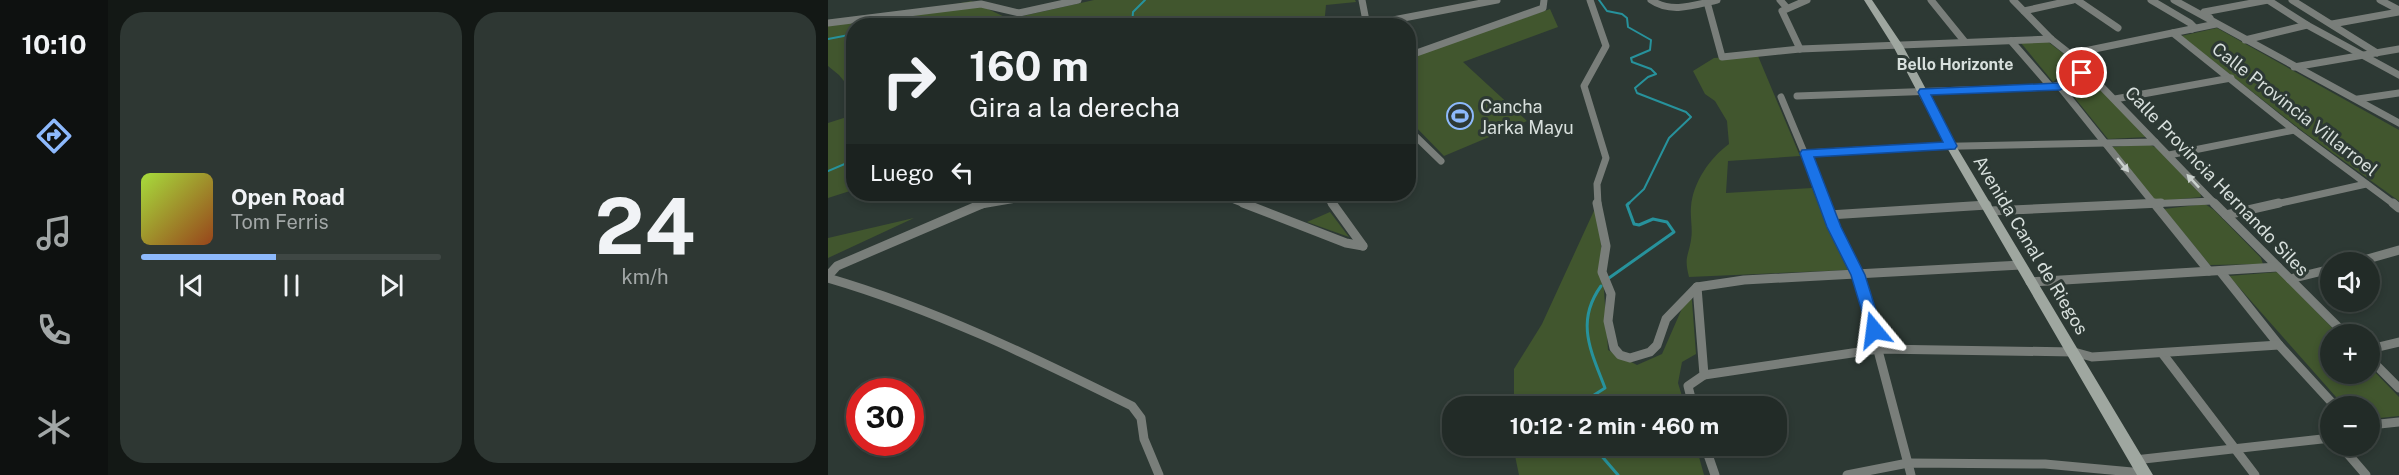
<!DOCTYPE html>
<html lang="es">
<head>
<meta charset="utf-8">
<style>
  body { margin:0; font-family:"Public Sans",sans-serif; background:#2e3733; color:#f1f3f6; height:100vh; display:flex; flex-direction:column; font-size:22px; white-space:nowrap }
  * { box-sizing:border-box; margin:0 }
  p { font-size:20px; color:#a2a7a7 }
  .icon { flex:none; width:33px; height:33px; fill:none; stroke:currentColor; stroke-width:2; stroke-linecap:round; stroke-linejoin:round }
  .map { position:relative; flex:1; overflow:hidden }
  .details { display:flex; flex-direction:column; gap:12px; padding:12px; background:#131815; width:720px }
  .details>* { flex:none }
  .top-card { position:absolute; left:18px; top:18px; width:570px; height:183px; border-radius:24px; box-shadow:0 3px 9px #0003,0 0 0 2px #3f4744; background:#222b27; color:#f1f3f6; overflow:hidden }
  .buttons { position:absolute; left:1492px; top:252px; display:grid; gap:12px }
  .buttons a { display:grid; place-items:center; width:60px; height:60px; border-radius:50%; background:#222b27; box-shadow:0 3px 9px #0003,0 0 0 2px #3f4744; font-size:30px }
  .speed { position:absolute; left:18px; top:378px; display:flex; gap:12px; font-size:30px; font-weight:700; text-align:center }
  .speed>* { display:grid; place-content:center; width:78px; height:78px; border-radius:50%; background:#222b27; box-shadow:0 3px 9px #0003,0 0 0 2px #3f4744; line-height:1 }
  .speed .limit { border:9px solid #d22; background:#fff; color:#111 }
  .pin { position:absolute; display:grid; place-items:center; width:51px; height:51px; color:#fff; margin:-26px; border:3px solid #fff; border-radius:50%; box-shadow:0 2px 6px #0007 }
  .me { position:absolute; width:66px; margin:-33px; rotate:344deg; stroke-linejoin:round; filter:drop-shadow(0 0 4px #0008) }
  .turn { display:flex; align-items:center; gap:21px; height:126px; padding:0 24px; font-size:27px }
  .turn .icon { width:78px; height:78px; stroke-width:2.5 }
  .turn b { display:block; font-size:42px; line-height:51px }
  .then { display:flex; align-items:center; height:57px; padding:0 24px; background:#0003; gap:12px; font-size:22px }
  .details .widget { flex:1; display:flex; flex-direction:column; justify-content:center; gap:9px; min-width:0; padding:0 21px; border-radius:24px; background:#2e3733 }
  .details .dial { align-items:center; gap:0 }
  .dial b { font-size:78px; line-height:1 }
  .song { display:flex; align-items:center; gap:18px }
  .cover { width:72px; height:72px; border-radius:9px; background:linear-gradient(135deg,hsl(80 70% 55%),hsl(20 70% 35%)) }
  .played { height:6px; border-radius:3px; background:linear-gradient(90deg,#8db9fc 45%,#3f4744 45%) }
  .keys { display:flex; justify-content:space-around; direction:ltr }
  .details .tiles { flex:1; display:grid; gap:12px; grid-template-columns:repeat(2,1fr) }
  .trip { position:absolute; left:614px; top:396px; width:345px; height:60px; border-radius:24px; background:#222b27; box-shadow:0 3px 9px #0003,0 0 0 2px #3f4744; font-weight:700; line-height:60px; text-align:center }
  main { display:flex; flex:1; min-height:0 }
  .dock { display:flex; flex-direction:column; width:108px; justify-content:space-around; align-items:center; background:#0e1110; color:#a2a7a7 }
  .dock .icon { width:42px; height:42px }
  .dock .selected { color:#8db9fc }
  .dock b { font-size:27px; color:#f1f3f6 }
  .map>svg:first-child { display:block }
  .green { fill:#41562e }
  .lines { fill:none; stroke-linecap:round; stroke-linejoin:round }
  .stream-far1 { stroke:#27929c; stroke-width:2 }
  .stream { stroke:#27929c; stroke-width:3 }
  .street-far1 { stroke:#797e7a; stroke-width:7 }
  .street { stroke:#797e7a; stroke-width:9 }
  .secondary { fill:#9fa7a0; fill-rule:evenodd }
  .oneway { fill:#c9d0cd }
  .route { fill:#1a73e8; stroke:#114b97; stroke-width:1.5 }
  .labels { text-anchor:middle; dominant-baseline:central; stroke-width:6; stroke-linejoin:round; paint-order:stroke }
  .far-neighbourhood-label { font-size:16px; font-weight:bold; fill:#d7dfdc; stroke:#2d3934 }
  .poi-label { font-size:18px; fill:#d7dfdc; stroke:#2d3934; text-anchor:start }
  .street-label { font-size:18px; fill:#d7dfdc; stroke:#2d3934 }
</style>
</head>
<body>
<main>
<nav class="dock">
<b>10:10</b>
<svg class="icon selected" aria-label="directions" viewBox="0 0 24 24"><path d="M12 3l9 9-9 9-9-9zM9 14v-3h6M13 9l2 2-2 2"/></svg>
<svg class="icon" aria-label="music" viewBox="0 0 24 24"><path d="M9 18V5l10-2v13"/><circle cx="6" cy="18" r="3"/><circle cx="16" cy="16" r="3"/></svg>
<svg class="icon" aria-label="phone" viewBox="0 0 24 24"><path d="M5 4h4l2 5-3 2q2 4 5 5l2-3 5 2v4C11 20 4 13 5 4z"/></svg>
<svg class="icon" aria-label="climate" viewBox="0 0 24 24"><path d="M12 3v18M4 7l16 10M4 17L20 7"/></svg>
</nav>
<section class="details">
<div class="tiles">
<div class="widget">
<div class="song"><i class="cover"></i><div><b>Open Road</b><p>Tom Ferris</p></div></div>
<div class="played"></div>
<div class="keys"><svg class="icon" aria-label="previous" viewBox="0 0 24 24"><path d="M18 5L8 12l10 7zM5 5v14"/></svg><svg class="icon" aria-label="pause" viewBox="0 0 24 24"><path d="M8 5v14M16 5v14"/></svg><svg class="icon" aria-label="next" viewBox="0 0 24 24"><path d="M6 5l10 7-10 7zM19 5v14"/></svg></div>
</div>
<div class="widget dial"><b>24</b><p>km/h</p></div>
</div>
</section>
<div class="map">
<svg width="1571" height="475" viewBox="0 0 1571 475">
  <rect width="100%" height="100%" fill="#2d3934"/>
  <g class="green">
    <polygon points="266,0 527,0 528,2 498,5 496,26 26,26 25,92 11,75 0,66 0,23 68,16 143,1 181,19"/>
    <polygon points="722,9 730,27 635,62 699,121 616,156 581,120 580,58"/>
    <polygon points="1389,28 1571,130 1571,201 1477,133 1353,36"/>
    <polygon points="1219,41 1237,55 1250,69 1238,71 1225,82 1193,43"/>
    <path d="M930 56 972 156 900 161 898 193 984 188 1002 233 1020 270 861 277C856 257 860 258 863 240 865 229 862 218 863 207 865 182 882 158 901 144L899 121 887 101 877 94 865 71 886 58Z"/>
    <polygon points="1251,76 1260,77 1319,137 1280,139 1238,87 1244,85"/>
    <polygon points="25,115 25,190 0,198 0,123"/>
    <polygon points="1320,144 1329,148 1372,193 1373,197 1332,201 1325,199 1284,147"/>
    <polygon points="770,202 780,350 809,365 834,354 863,288 868,354 854,362 850,383 857,406 686,406 686,369 714,324"/>
    <polygon points="1377,204 1386,210 1433,258 1435,264 1382,265 1336,209"/>
    <polygon points="502,212 521,237 479,222"/>
    <polygon points="86,218 0,258 0,238"/>
    <polygon points="1450,272 1510,334 1503,334 1503,374 1542,374 1542,367 1571,397 1571,416 1542,419 1542,406 1516,406 1401,276"/>
    <polygon points="685,446 868,446 876,475 691,475"/>
  </g>
  <g class="lines">
    <g class="stream-far1">
      <polyline points="771,0 779,11 794,14 799,18 800,27 823,40 822,50 803,58 804,62 823,69 828,74 820,77 807,88 809,93 858,112 863,117 841,138 816,189 799,205"/>
      <polyline points="304,26 305,12 317,0"/>
      <polyline points="0,39 26,34"/>
      <polyline points="0,171 26,160"/>
    </g>
    <g class="stream">
      <polyline points="781,278 846,232 839,222 825,219 811,225 806,224 799,205 801,203"/>
      <path d="M757 406 763 397 777 388C763 351 747 322 773 286"/>
      <polyline points="765,446 790,475"/>
    </g>
    <g class="street-far1">
      <polyline points="534,0 539,26"/>
      <polyline points="762,0 778,46 756,86 778,158 769,184 770,205"/>
      <path d="M823 0C843 14 867 5 889 0"/>
      <polyline points="952,0 959,8"/>
      <polyline points="1103,0 1137,42"/>
      <polyline points="1185,0 1223,39 1242,54 1388,205"/>
      <polyline points="1249,0 1290,28"/>
      <polyline points="1323,0 1362,23 1366,27 1364,29"/>
      <polyline points="1346,0 1571,123"/>
      <polyline points="1440,0 1479,25 1571,75"/>
      <polyline points="1464,0 1549,53"/>
      <polyline points="1552,0 1571,10"/>
      <polyline points="879,2 894,57 972,49 1223,39"/>
      <polyline points="1196,11 1245,0"/>
      <polyline points="1382,18 1376,12 1440,0"/>
      <polyline points="0,23 153,4 191,13 250,0"/>
      <polyline points="1504,24 1571,12"/>
      <polyline points="539,25 669,0"/>
      <polyline points="1345,33 1466,130 1567,205"/>
      <polyline points="1417,40 1479,25"/>
      <polyline points="1183,41 1223,87"/>
      <polyline points="972,49 954,11 979,0"/>
      <polyline points="1242,54 1388,24"/>
      <polyline points="580,56 715,8 716,0"/>
      <polyline points="1466,67 1571,49"/>
      <polyline points="1232,87 1327,205"/>
      <polyline points="969,96 1223,87 1236,84 1243,74 1262,75"/>
      <polyline points="953,97 998,205"/>
      <polyline points="1287,99 1403,78"/>
      <polyline points="1530,99 1571,93"/>
      <polyline points="580,129 613,161"/>
      <polyline points="978,153 1087,147 1327,142"/>
      <polyline points="1341,155 1466,130"/>
      <polyline points="391,194 419,205"/>
      <polyline points="497,194 505,205"/>
      <polyline points="153,205 217,194"/>
      <polyline points="1300,205 1384,201"/>
      <polyline points="1444,205 1538,184"/>
    </g>
    <g class="street">
      <polyline points="415,203 518,243 535,246"/>
      <polyline points="504,203 535,246"/>
      <polyline points="769,203 778,246 774,272 783,294 780,321 786,348 792,355 802,358 822,352 829,345 838,319 869,287"/>
      <polyline points="997,203 1011,239 1030,275 1083,475"/>
      <polyline points="1326,203 1381,271"/>
      <polyline points="1386,203 1517,334"/>
      <polyline points="1565,203 1571,208"/>
      <polyline points="1162,211 1333,203"/>
      <polyline points="1001,215 1159,205"/>
      <polyline points="1398,215 1451,203"/>
      <polyline points="1529,262 1571,250"/>
      <polyline points="1392,271 1451,345 1507,406"/>
      <polyline points="0,276 9,266 156,203"/>
      <path d="M0 278C106 309 205 357 304 406L313 418 316 439 331 475"/>
      <polyline points="1462,279 1503,269"/>
      <polyline points="1202,282 1450,267"/>
      <polyline points="869,287 916,280 1193,265"/>
      <polyline points="1542,349 1571,342"/>
      <polyline points="1334,353 1427,475"/>
      <polyline points="1542,359 1571,388"/>
      <polyline points="876,375 1051,349 1246,352 1264,357 1451,345"/>
      <polyline points="865,406 860,386 876,375 869,287"/>
      <polyline points="1542,425 1571,422"/>
      <polyline points="877,446 887,475"/>
      <polyline points="1513,446 1538,475"/>
      <polyline points="1307,460 1503,438"/>
      <polyline points="1019,475 1080,463 1217,464 1315,473"/>
    </g>
    <polygon class="secondary" points="1036,0 1044,0 1075,46 1128,146 1325,475 1309,475 1118,146 1065,46"/>
  </g>
  <defs><path id="oneway-solid" d="M-6-.8H1V-3.2L6.5 0L1 3.2V.8H-6Z" transform="scale(1.5)"/></defs>
  <g class="oneway">
    <use href="#oneway-solid" transform="translate(1295 165) rotate(51)"/>
    <use href="#oneway-solid" transform="translate(1365 181) rotate(-133)"/>
  </g>
  <polygon class="route" points="1254,70 1258,71 1258,76 1247,77 1244,84 1232,90 1103,95 1129,146 1127,149 986,157 1013,227 1037,275 1054,330 1051,335 1041,335 1023,275 999,227 972,153 974,150 1115,142 1090,92 1092,89 1230,83 1235,80 1239,72"/>
  <defs>
    <symbol id="stadium-ring" viewBox="-11 -11 22 22"><circle r="9.5" fill="#2d3934" stroke="#8db9fc" stroke-width="1.5"/><path d="M0-5a6.5 5 0 1 0 0 10a6.5 5 0 1 0 0-10ZM-3.5-1.8h7v3.6h-7Z" fill="#8db9fc"/></symbol>
  </defs>
  <g fill-rule="evenodd">
    <use href="#stadium-ring" x="617" y="101" width="30" height="30"/>
  </g>
  <g class="labels">
    <g class="far-neighbourhood-label">
      <text x="1127" y="64">Bello Horizonte</text>
    </g>
    <g class="poi-label">
      <text x="652" y="106">Cancha<tspan x="652" dy="21">Jarka Mayu</tspan></text>
    </g>
    <g class="street-label">
      <text transform="translate(1467 109) rotate(38)">Calle Provincia Villarroel</text>
      <text transform="translate(1389 181) rotate(46)">Calle Provincia Hernando Siles</text>
      <text transform="translate(1203 245) rotate(59)">Avenida Canal de Riegos</text>
    </g>
  </g>
</svg>
<div class="buttons">
<a><svg class="icon" aria-label="sound" viewBox="0 0 24 24"><path d="M4 9h4l5-4v14l-5-4H4zM17 9q2 3 0 6"/></svg></a>
<a>+</a>
<a>−</a>
</div>
<div class="speed"><div class="limit">30</div></div>
<div class="pin" style="left:1254px;top:73px;background:#d93025"><svg class="icon" aria-label="arrive" viewBox="0 0 24 24"><path d="M6 21V4h12l-3 4 3 4H6"/></svg></div>
<svg class="me" style="left:1046px;top:330px" viewBox="-20 -20 40 40"><path d="M0-17L14 15 0 8-14 15z" fill="#1a73e8" stroke="#fff" stroke-width="4"/></svg>
<div class="trip">10:12 · 2 min · 460 m</div>
<div class="top-card">
<div class="turn"><svg class="icon" aria-label="right" viewBox="0 0 24 24"><path d="M7 20v-9h11M14 6l5 5-5 5"/></svg><div><b>160 m</b>Gira a la derecha</div></div>
<div class="then">Luego<svg class="icon" aria-label="left" viewBox="0 0 24 24"><path d="M17 20v-9H6M10 6l-5 5 5 5"/></svg></div>
</div>
</div>
</main>
</body>
</html>
